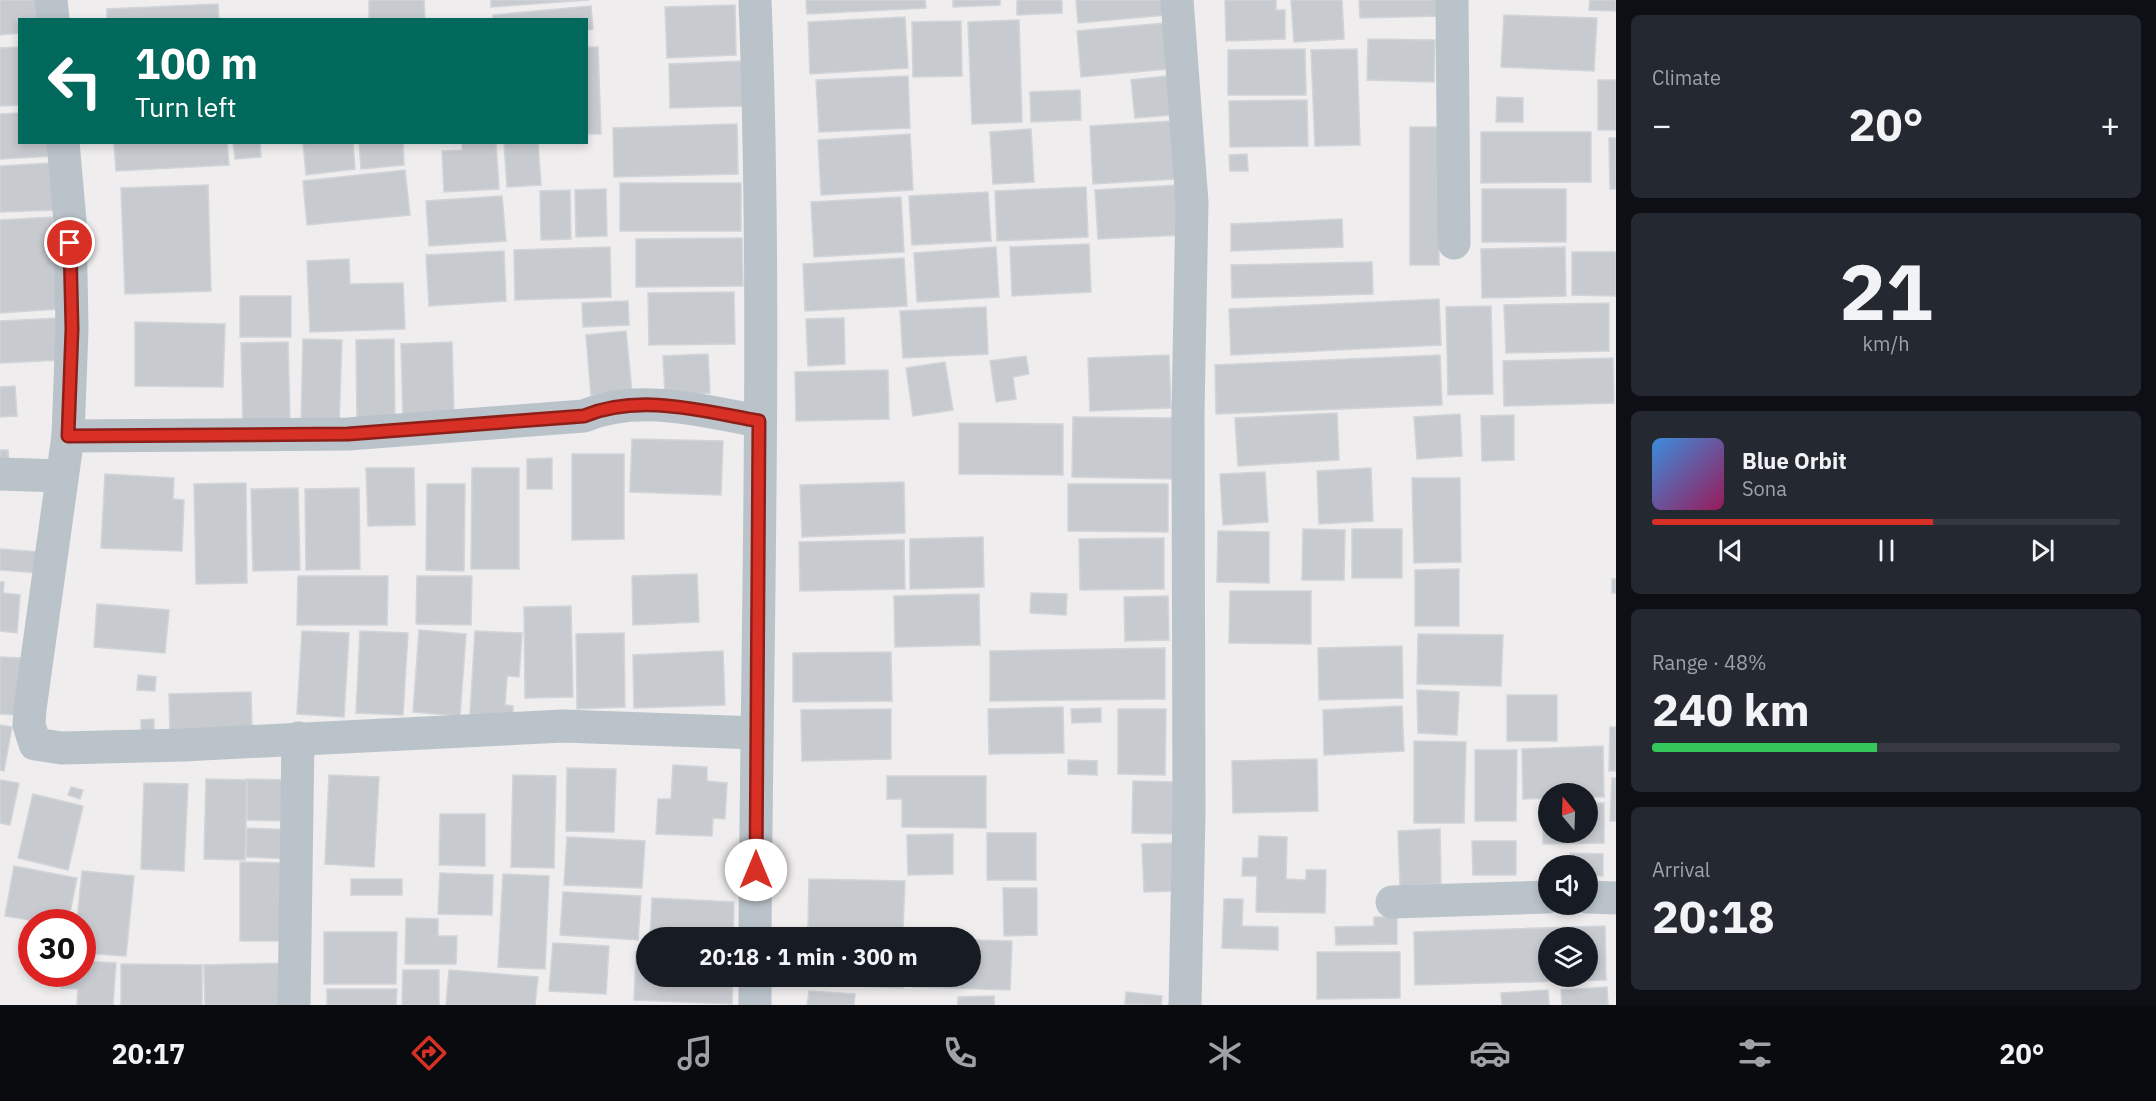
<!DOCTYPE html>
<html lang="en">
<head>
<meta charset="utf-8">
<style>
  body { margin:0; font-family:"IBM Plex Sans",sans-serif; background:#242831; color:#f1f3f6; height:100vh; display:flex; flex-direction:column; font-size:22px; white-space:nowrap }
  * { box-sizing:border-box; margin:0 }
  p { font-size:20px; color:#9ea1a6 }
  .icon { flex:none; width:33px; height:33px; fill:none; stroke:currentColor; stroke-width:2; stroke-linecap:round; stroke-linejoin:round }
  .map { position:relative; flex:1; overflow:hidden }
  .side { display:flex; flex-direction:column; gap:15px; padding:15px; background:#0d0f14; width:540px }
  .side>* { flex:none }
  .guide { position:absolute; left:18px; top:18px; width:570px; height:126px; border-radius:0px; box-shadow:0 3px 9px #0003; background:#00695c; color:#fff; overflow:hidden }
  .needle { width:39px; rotate:341deg }
  .tools { position:absolute; left:1538px; top:783px; display:grid; gap:12px }
  .tools a { display:grid; place-items:center; width:60px; height:60px; border-radius:50%; background:#171b24; box-shadow:0 3px 9px #0003; font-size:30px }
  .speed { position:absolute; left:18px; top:909px; display:flex; gap:12px; font-size:30px; font-weight:700; text-align:center }
  .speed>* { display:grid; place-content:center; width:78px; height:78px; border-radius:50%; background:#171b24; box-shadow:0 3px 9px #0003; line-height:1 }
  .speed .limit { border:9px solid #d22; background:#fff; color:#111 }
  .pin { position:absolute; display:grid; place-items:center; width:51px; height:51px; color:#fff; margin:-26px; border:3px solid #fff; border-radius:50%; box-shadow:0 2px 6px #0007 }
  .me { position:absolute; width:66px; margin:-33px; rotate:0deg; stroke-linejoin:round; filter:drop-shadow(0 0 4px #0008) }
  .turn { display:flex; align-items:center; gap:21px; height:126px; padding:0 18px; font-size:27px }
  .turn .icon { width:78px; height:78px; stroke-width:2.5 }
  .turn b { display:block; font-size:42px; line-height:51px }
  .big { font-size:45px; font-weight:700; line-height:1.1 }
  .side .widget { flex:1; display:flex; flex-direction:column; justify-content:center; gap:9px; min-width:0; padding:0 21px; border-radius:9px; background:#242831 }
  .side .dial { align-items:center; gap:0 }
  .dial b { font-size:78px; line-height:1 }
  .song { display:flex; align-items:center; gap:18px }
  .cover { width:72px; height:72px; border-radius:9px; background:linear-gradient(135deg,hsl(210 70% 55%),hsl(330 70% 35%)) }
  .played { height:6px; border-radius:3px; background:linear-gradient(90deg,#d93025 60%,#363941 60%) }
  .keys { display:flex; justify-content:space-around; direction:ltr }
  .heat { display:flex; justify-content:space-between; align-items:center; font-size:33px; direction:ltr }
  .charge { height:9px; border-radius:4px; background:linear-gradient(90deg,#34c759 48%,#363941 0) }
  .trip { position:absolute; left:636px; top:927px; width:345px; height:60px; border-radius:30px; background:#171b24; box-shadow:0 3px 9px #0003; font-weight:700; line-height:60px; text-align:center }
  .menu { display:flex; height:96px; justify-content:space-around; align-items:center; background:#090b0e; color:#9ea1a6 }
  .menu .icon { width:42px; height:42px }
  .menu .selected { color:#d93025 }
  .menu b { font-size:27px; color:#f1f3f6 }
  main { display:flex; flex:1; min-height:0 }
  .map>svg:first-child { display:block }
  .building { fill:#c7cacf; stroke:#d1d4d8; stroke-width:1.5; fill-rule:evenodd }
  .lines { fill:none; stroke-linecap:round; stroke-linejoin:round }
  .minor { stroke:#b9c3c9; stroke-width:33 }
  .route-casing { stroke:#8d1f18; stroke-width:15 }
  .route { stroke:#d93025; stroke-width:10 }
</style>
</head>
<body>
<main>
<div class="map">
<svg width="1616" height="1005" viewBox="0 0 1616 1005">
  <rect width="100%" height="100%" fill="#efeded"/>
  <g class="building">
    <polygon points="0,0 36,0 36,20 20,20 20,33 0,35"/>
    <polygon points="369,0 424,0 425,20 369,20"/>
    <polygon points="491,0 589,0 491,7"/>
    <polygon points="806,0 925,0 926,8 807,14"/>
    <polygon points="953,0 1000,0 1000,5 953,7"/>
    <polygon points="1017,0 1062,0 1062,13 1017,15"/>
    <polygon points="1076,0 1165,0 1166,15 1078,23"/>
    <polygon points="1225,0 1276,0 1276,10 1285,10 1285,39 1226,41"/>
    <polygon points="1291,0 1342,0 1344,39 1294,42"/>
    <polygon points="1359,0 1440,0 1440,16 1360,18"/>
    <polygon points="1590,0 1616,0 1616,11 1589,10"/>
    <polygon points="218,4 219,20 107,20 107,9"/>
    <polygon points="735,5 736,55 667,58 665,7"/>
    <polygon points="591,6 593,29 586,30 586,20 493,20 493,15"/>
    <polygon points="1504,15 1597,18 1594,71 1501,67"/>
    <polygon points="905,17 908,68 810,74 808,22"/>
    <polygon points="1019,20 1022,122 972,124 968,22"/>
    <polygon points="961,21 962,76 913,77 912,22"/>
    <polygon points="1164,23 1168,69 1081,77 1077,31"/>
    <polygon points="1368,39 1435,40 1434,82 1367,80"/>
    <polygon points="20,47 20,105 0,106 0,48"/>
    <polygon points="586,47 598,47 601,134 586,134"/>
    <polygon points="1305,49 1306,95 1228,95 1228,50"/>
    <polygon points="1357,49 1360,145 1315,146 1311,50"/>
    <polygon points="743,61 744,106 670,108 669,64"/>
    <polygon points="908,76 910,128 819,132 816,80"/>
    <polygon points="1167,76 1171,115 1135,118 1131,80"/>
    <rect x="1598" y="80" width="18" height="50"/>
    <polygon points="1080,90 1081,120 1031,122 1030,92"/>
    <polygon points="1497,97 1523,98 1523,122 1496,122"/>
    <polygon points="1307,100 1308,146 1230,147 1229,101"/>
    <polygon points="20,113 20,142 53,142 54,156 0,159 0,114"/>
    <polygon points="1173,121 1176,179 1093,184 1090,126"/>
    <polygon points="737,124 738,174 614,177 613,128"/>
    <rect x="1410" y="127" width="29" height="138"/>
    <polygon points="1031,129 1034,182 993,184 990,132"/>
    <polygon points="1481,132 1591,132 1591,182 1481,183"/>
    <polygon points="910,134 913,190 821,195 818,140"/>
    <polygon points="1609,138 1616,138 1616,189 1610,189"/>
    <polygon points="114,142 227,142 229,165 116,171"/>
    <polygon points="233,142 260,142 261,157 235,159"/>
    <polygon points="303,142 353,142 355,169 306,175"/>
    <polygon points="359,142 403,142 404,165 361,169"/>
    <polygon points="462,142 496,142 499,189 444,192 442,151 462,150"/>
    <polygon points="504,142 538,142 541,185 507,187"/>
    <polygon points="1247,154 1248,171 1230,171 1229,155"/>
    <polygon points="52,163 54,210 0,212 0,166"/>
    <polygon points="405,170 410,215 307,225 303,181"/>
    <rect x="620" y="183" width="121" height="48"/>
    <polygon points="208,185 211,291 125,294 121,188"/>
    <polygon points="1179,185 1182,235 1098,239 1095,190"/>
    <polygon points="1086,187 1088,237 997,241 995,191"/>
    <polygon points="606,189 607,236 576,237 575,190"/>
    <rect x="1482" y="189" width="84" height="53"/>
    <polygon points="570,190 571,239 541,240 540,191"/>
    <polygon points="988,192 991,241 912,245 909,196"/>
    <polygon points="502,196 506,241 429,246 426,201"/>
    <polygon points="901,197 904,252 814,257 811,202"/>
    <polygon points="53,217 58,309 0,313 0,220"/>
    <polygon points="1342,219 1343,247 1231,251 1231,224"/>
    <polygon points="742,238 743,286 636,287 636,239"/>
    <polygon points="1089,244 1091,292 1012,296 1010,247"/>
    <polygon points="610,247 611,297 515,300 514,250"/>
    <polygon points="996,247 999,297 917,302 914,253"/>
    <polygon points="1565,247 1566,296 1482,298 1481,249"/>
    <polygon points="504,251 506,301 429,306 426,255"/>
    <polygon points="1572,252 1616,252 1616,296 1572,295"/>
    <polygon points="904,258 907,306 805,311 803,264"/>
    <polygon points="349,259 350,284 403,283 405,329 310,332 307,261"/>
    <polygon points="1372,262 1373,294 1232,298 1231,265"/>
    <polygon points="734,292 735,344 649,345 648,293"/>
    <rect x="240" y="296" width="51" height="41"/>
    <polygon points="1439,299 1441,345 1231,355 1229,309"/>
    <polygon points="628,301 629,325 583,327 582,303"/>
    <polygon points="1609,303 1609,351 1506,353 1504,305"/>
    <polygon points="1491,306 1493,394 1448,395 1446,307"/>
    <polygon points="986,307 988,354 903,358 900,311"/>
    <polygon points="59,318 61,360 0,363 0,321"/>
    <polygon points="844,318 845,364 808,366 806,319"/>
    <polygon points="135,322 225,324 223,387 135,386"/>
    <polygon points="626,331 632,392 591,395 586,335"/>
    <polygon points="303,339 342,340 339,426 301,426"/>
    <polygon points="394,339 395,424 357,424 356,340"/>
    <polygon points="288,342 290,423 243,424 241,343"/>
    <polygon points="452,342 454,414 403,416 401,344"/>
    <polygon points="708,354 710,393 665,395 663,356"/>
    <polygon points="1169,355 1171,408 1090,411 1088,358"/>
    <polygon points="1440,355 1442,405 1216,414 1215,365"/>
    <polygon points="1026,356 1029,374 1013,377 1016,399 996,402 990,361"/>
    <polygon points="1613,358 1614,403 1504,406 1503,361"/>
    <polygon points="945,362 953,410 913,416 906,368"/>
    <polygon points="888,370 889,419 796,421 795,372"/>
    <polygon points="15,386 17,416 0,417 0,387"/>
    <polygon points="1337,413 1339,460 1238,466 1235,418"/>
    <polygon points="1460,414 1462,456 1417,459 1414,417"/>
    <polygon points="1514,415 1514,460 1482,461 1481,416"/>
    <polygon points="1073,417 1179,418 1178,479 1072,477"/>
    <polygon points="959,423 1063,424 1063,475 959,474"/>
    <polygon points="632,439 723,441 721,495 630,492"/>
    <polygon points="0,450 8,450 9,468 0,468"/>
    <polygon points="572,454 624,454 624,539 572,540"/>
    <polygon points="552,458 552,489 527,489 527,459"/>
    <polygon points="366,468 414,468 415,525 368,526"/>
    <polygon points="472,468 519,468 519,569 471,569"/>
    <polygon points="1371,468 1373,521 1319,524 1317,471"/>
    <polygon points="1265,472 1268,522 1223,525 1220,474"/>
    <polygon points="105,474 174,478 173,499 184,500 182,551 101,548"/>
    <polygon points="1412,478 1460,478 1461,562 1414,563"/>
    <polygon points="904,482 905,533 802,537 800,485"/>
    <polygon points="246,483 247,583 196,584 194,484"/>
    <polygon points="427,484 465,484 464,571 426,570"/>
    <polygon points="1068,484 1168,484 1168,532 1068,531"/>
    <polygon points="298,488 300,570 253,571 251,489"/>
    <polygon points="359,488 360,569 306,570 305,489"/>
    <polygon points="1303,529 1345,530 1344,580 1302,580"/>
    <rect x="1352" y="529" width="50" height="49"/>
    <polygon points="1218,531 1269,532 1269,583 1217,582"/>
    <polygon points="983,537 984,587 910,589 910,539"/>
    <polygon points="1164,538 1164,589 1080,590 1079,539"/>
    <polygon points="904,540 905,589 800,591 799,542"/>
    <polygon points="0,549 40,552 38,573 0,570"/>
    <polygon points="1459,569 1459,626 1415,626 1415,570"/>
    <polygon points="697,574 699,622 633,625 632,576"/>
    <polygon points="298,576 388,576 387,625 297,625"/>
    <polygon points="417,576 472,576 471,625 416,624"/>
    <rect x="1612" y="579" width="4" height="14"/>
    <polygon points="0,582 4,582 3,593 20,595 17,633 0,631"/>
    <polygon points="1230,591 1311,591 1311,644 1229,643"/>
    <polygon points="1031,593 1067,594 1066,615 1030,613"/>
    <polygon points="979,594 980,645 895,647 894,596"/>
    <polygon points="1168,596 1169,640 1125,641 1124,597"/>
    <polygon points="97,604 169,610 165,653 94,647"/>
    <polygon points="571,606 573,697 525,698 524,607"/>
    <polygon points="419,630 466,634 460,716 413,712"/>
    <polygon points="302,631 349,633 344,717 297,714"/>
    <polygon points="360,631 408,633 403,715 356,713"/>
    <polygon points="475,631 522,633 519,677 507,676 505,705 513,706 513,716 470,714"/>
    <polygon points="624,633 625,707 577,709 576,634"/>
    <polygon points="1418,634 1503,635 1501,686 1417,684"/>
    <polygon points="1402,646 1403,698 1319,700 1318,648"/>
    <polygon points="1165,648 1165,699 990,701 990,651"/>
    <polygon points="723,651 725,705 634,708 633,655"/>
    <polygon points="891,652 892,701 793,702 793,653"/>
    <polygon points="0,657 22,658 18,715 0,714"/>
    <polygon points="138,675 156,677 155,691 137,690"/>
    <polygon points="1417,690 1459,692 1457,735 1418,733"/>
    <polygon points="251,692 252,729 170,731 169,694"/>
    <rect x="1507" y="695" width="50" height="46"/>
    <polygon points="1402,706 1404,751 1324,755 1323,710"/>
    <polygon points="1063,707 1064,753 989,754 988,709"/>
    <polygon points="1101,708 1101,722 1072,723 1071,709"/>
    <polygon points="891,709 891,759 802,761 801,710"/>
    <polygon points="1118,709 1166,709 1165,775 1118,774"/>
    <polygon points="154,719 154,733 141,734 141,720"/>
    <polygon points="0,725 12,727 4,771 0,770"/>
    <polygon points="1610,727 1616,727 1616,771 1609,771"/>
    <polygon points="1414,741 1466,742 1464,823 1414,823"/>
    <polygon points="1603,746 1604,797 1587,797 1587,794 1548,794 1548,798 1523,799 1522,749"/>
    <polygon points="1475,750 1517,750 1516,821 1475,821"/>
    <polygon points="1317,759 1318,811 1233,813 1232,761"/>
    <polygon points="1068,760 1097,761 1097,775 1068,774"/>
    <polygon points="673,765 707,767 707,781 727,783 725,819 713,818 712,836 656,834 658,799 671,799"/>
    <polygon points="567,768 616,769 614,832 566,831"/>
    <polygon points="329,775 379,777 374,867 325,864"/>
    <polygon points="513,775 556,776 554,868 511,867"/>
    <polygon points="887,776 986,776 986,828 902,827 902,799 887,799"/>
    <polygon points="1612,778 1616,778 1616,821 1610,821"/>
    <polygon points="206,779 247,780 245,860 204,859"/>
    <polygon points="247,779 292,780 291,821 247,820"/>
    <polygon points="0,780 19,783 10,825 0,823"/>
    <polygon points="1133,781 1176,782 1174,834 1132,833"/>
    <polygon points="144,783 188,784 184,871 141,869"/>
    <polygon points="71,787 83,790 80,799 68,795"/>
    <polygon points="33,794 83,806 68,870 18,858"/>
    <polygon points="1587,803 1604,803 1604,843 1543,844 1543,804 1548,804 1548,832 1587,832"/>
    <polygon points="440,814 485,814 485,866 439,865"/>
    <polygon points="247,828 293,830 292,859 246,857"/>
    <polygon points="1440,829 1441,884 1400,886 1398,831"/>
    <rect x="987" y="833" width="49" height="47"/>
    <polygon points="953,834 953,874 908,875 907,835"/>
    <polygon points="1259,836 1287,837 1286,879 1306,880 1306,870 1326,870 1325,913 1256,912 1257,876 1242,876 1243,858 1258,858"/>
    <polygon points="567,837 645,841 642,888 564,885"/>
    <polygon points="1472,841 1516,841 1516,875 1473,875"/>
    <polygon points="1174,843 1175,891 1144,892 1142,844"/>
    <polygon points="1570,853 1603,854 1603,876 1587,875 1587,866 1570,866"/>
    <polygon points="240,862 285,863 284,941 240,941"/>
    <polygon points="14,866 77,878 68,922 41,922 5,916"/>
    <polygon points="82,871 134,876 126,956 82,953 82,922 77,922"/>
    <polygon points="440,873 493,875 492,915 438,914"/>
    <polygon points="503,874 549,876 545,969 498,967"/>
    <rect x="351" y="879" width="51" height="16"/>
    <polygon points="809,879 905,881 903,929 808,927"/>
    <polygon points="1003,888 1037,888 1037,935 1004,936"/>
    <polygon points="563,892 641,896 638,940 560,935"/>
    <polygon points="652,898 734,902 733,938 650,938"/>
    <polygon points="1224,899 1243,899 1242,926 1278,927 1278,950 1222,948"/>
    <polygon points="1374,917 1397,917 1397,944 1336,945 1335,927 1374,926"/>
    <polygon points="406,918 438,919 438,936 457,936 456,964 405,964"/>
    <path d="M1605 926 1606 980 1415 985 1414 932ZM1548 938H1587V976H1548Z"/>
    <polygon points="324,932 397,932 396,984 324,984"/>
    <polygon points="970,940 1012,941 1010,990 913,987 913,976 970,976"/>
    <polygon points="553,943 609,946 606,994 549,991"/>
    <polygon points="636,952 646,952 646,976 733,976 732,1004 634,1000"/>
    <polygon points="1317,952 1400,952 1400,998 1317,999"/>
    <polygon points="82,961 116,963 113,1005 77,1005 78,989 61,988 62,974 82,974"/>
    <polygon points="288,963 289,1005 205,1005 204,965"/>
    <polygon points="121,964 202,965 202,1005 121,1005"/>
    <polygon points="403,970 439,970 439,1005 402,1005"/>
    <polygon points="449,970 538,977 535,1005 446,1005"/>
    <polygon points="808,976 904,976 903,988 808,984"/>
    <polygon points="1607,987 1608,1005 1562,1005 1561,990"/>
    <polygon points="327,989 397,989 396,1005 327,1005"/>
    <polygon points="1548,990 1549,1005 1502,1005 1501,993"/>
    <polygon points="809,991 855,994 854,1005 807,1005"/>
    <polygon points="1126,992 1162,996 1161,1005 1125,1004"/>
    <polygon points="994,996 994,1005 958,1005 958,997"/>
  </g>
  <g class="lines">
    <g class="minor">
      <polyline points="51,0 53,20"/>
      <path d="M755 0C767 312 757 625 755 938"/>
      <polyline points="1177,0 1192,203 1188,413 1189,814 1185,1005"/>
      <polyline points="1452,0 1454,243"/>
      <polyline points="63,142 70,221 72,329 68,436 30,709 29,725 35,744 62,748 183,745 563,726 757,733"/>
      <path d="M68 436 348 434 584 416C640 393 702 411 759 421"/>
      <polyline points="0,474 61,476"/>
      <polyline points="1587,897 1616,898"/>
      <polyline points="1392,902 1548,897"/>
      <polyline points="294,1005 298,738"/>
      <polyline points="755,1005 755,976"/>
    </g>
  </g>
  <g class="lines">
    <defs>
      <path id="route" d="M70 243 72 329 68 436 348 434 584 416C640 393 702 411 759 421L756 870"/>
    </defs>
    <use href="#route" class="route-casing"/>
    <use href="#route" class="route"/>
  </g>
</svg>
<div class="tools">
<a><svg class="needle" viewBox="-14 -14 28 28"><path d="M0-13l5 13h-10z" fill="#e53935"/><path d="M0 13l5-13h-10z" fill="#9ea1a6"/></svg></a>
<a><svg class="icon" aria-label="sound" viewBox="0 0 24 24"><path d="M4 9h4l5-4v14l-5-4H4zM17 9q2 3 0 6"/></svg></a>
<a><svg class="icon" aria-label="layers" viewBox="0 0 24 24"><path d="M12 4l9 5-9 5-9-5zM3 14l9 5 9-5"/></svg></a>
</div>
<div class="speed"><div class="limit">30</div></div>
<div class="pin" style="left:70px;top:243px;background:#d93025"><svg class="icon" aria-label="arrive" viewBox="0 0 24 24"><path d="M6 21V4h12l-3 4 3 4H6"/></svg></div>
<svg class="me" style="left:756px;top:870px" viewBox="-20 -20 40 40"><circle r="19" fill="#fff"/><path d="M0-13L10 11 0 6-10 11z" fill="#d93025"/></svg>
<div class="trip">20:18 · 1 min · 300 m</div>
<div class="guide">
<div class="turn"><svg class="icon" aria-label="left" viewBox="0 0 24 24"><path d="M17 20v-9H6M10 6l-5 5 5 5"/></svg><div><b>100 m</b>Turn left</div></div>
</div>
</div>
<section class="side">
<div class="widget"><p>Climate</p>
<div class="heat"><a>−</a><b class="big">20°</b><a>+</a></div>
</div>
<div class="widget dial"><b>21</b><p>km/h</p></div>
<div class="widget">
<div class="song"><i class="cover"></i><div><b>Blue Orbit</b><p>Sona</p></div></div>
<div class="played"></div>
<div class="keys"><svg class="icon" aria-label="previous" viewBox="0 0 24 24"><path d="M18 5L8 12l10 7zM5 5v14"/></svg><svg class="icon" aria-label="pause" viewBox="0 0 24 24"><path d="M8 5v14M16 5v14"/></svg><svg class="icon" aria-label="next" viewBox="0 0 24 24"><path d="M6 5l10 7-10 7zM19 5v14"/></svg></div>
</div>
<div class="widget"><p>Range · 48%</p><b class="big">240 km</b><div class="charge"></div></div>
<div class="widget"><p>Arrival</p><b class="big">20:18</b></div>
</section>
</main>
<nav class="menu">
<b>20:17</b>
<svg class="icon selected" aria-label="directions" viewBox="0 0 24 24"><path d="M12 3l9 9-9 9-9-9zM9 14v-3h6M13 9l2 2-2 2"/></svg>
<svg class="icon" aria-label="music" viewBox="0 0 24 24"><path d="M9 18V5l10-2v13"/><circle cx="6" cy="18" r="3"/><circle cx="16" cy="16" r="3"/></svg>
<svg class="icon" aria-label="phone" viewBox="0 0 24 24"><path d="M5 4h4l2 5-3 2q2 4 5 5l2-3 5 2v4C11 20 4 13 5 4z"/></svg>
<svg class="icon" aria-label="climate" viewBox="0 0 24 24"><path d="M12 3v18M4 7l16 10M4 17L20 7"/></svg>
<svg class="icon" aria-label="car" viewBox="0 0 24 24"><path d="M5 17H2v-5l4-1 3-4h7l3 4 3 1v5h-3M9 17h6M6 11h13"/><circle cx="7" cy="17" r="2"/><circle cx="17" cy="17" r="2"/></svg>
<svg class="icon" aria-label="filters" viewBox="0 0 24 24"><path d="M4 7h16M4 17h16"/><circle cx="9" cy="7" r="2"/><circle cx="15" cy="17" r="2"/></svg>
<b>20°</b>
</nav>
</body>
</html>
